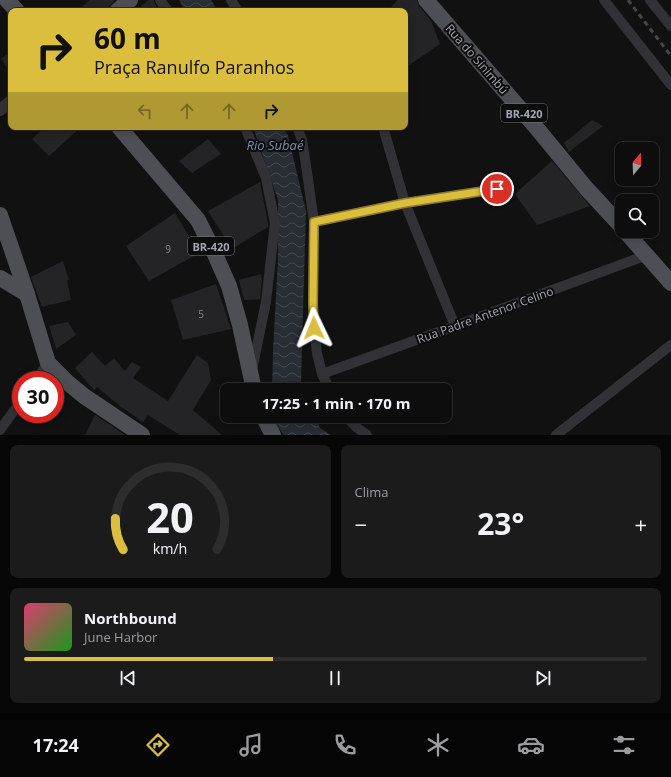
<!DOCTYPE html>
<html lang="pt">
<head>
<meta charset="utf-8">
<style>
  body { margin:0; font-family:"Open Sans",sans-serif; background:#1b1b1c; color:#f1f3f6; height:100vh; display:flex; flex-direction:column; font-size:15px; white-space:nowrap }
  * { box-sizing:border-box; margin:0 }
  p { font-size:13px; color:#9a9c9e }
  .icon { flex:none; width:22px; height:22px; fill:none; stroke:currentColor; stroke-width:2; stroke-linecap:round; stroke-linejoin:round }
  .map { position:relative; height:435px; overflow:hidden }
  .drawer { display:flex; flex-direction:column; gap:10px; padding:10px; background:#070708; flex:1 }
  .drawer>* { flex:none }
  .top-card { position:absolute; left:8px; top:8px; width:400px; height:122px; border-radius:8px; box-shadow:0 2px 10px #0003,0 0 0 1px #2d2d2e; background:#dcbe3f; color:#111; overflow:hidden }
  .needle { width:26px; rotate:19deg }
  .controls { position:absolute; left:615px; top:142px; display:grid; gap:8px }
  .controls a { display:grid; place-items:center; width:44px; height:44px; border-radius:8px; background:#0d0d0e; box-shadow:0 2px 10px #0003,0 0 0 1px #2d2d2e; font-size:20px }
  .speed { position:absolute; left:12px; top:371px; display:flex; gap:8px; font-size:20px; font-weight:700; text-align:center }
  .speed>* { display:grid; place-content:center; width:52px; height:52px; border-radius:50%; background:#0d0d0e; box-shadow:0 2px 10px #0003,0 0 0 1px #2d2d2e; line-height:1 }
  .speed .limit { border:6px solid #d22; background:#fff; color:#111 }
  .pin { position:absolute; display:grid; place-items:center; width:34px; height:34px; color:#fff; margin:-17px; border:2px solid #fff; border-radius:50%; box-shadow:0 1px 4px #0007 }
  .me { position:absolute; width:44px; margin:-22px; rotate:358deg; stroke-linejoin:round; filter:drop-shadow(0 0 3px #0008) }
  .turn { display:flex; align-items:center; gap:14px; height:84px; padding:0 20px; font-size:18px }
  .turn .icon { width:52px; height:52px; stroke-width:2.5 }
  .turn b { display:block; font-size:28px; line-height:34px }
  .lanes { display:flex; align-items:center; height:38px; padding:0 20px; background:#0003; justify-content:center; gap:20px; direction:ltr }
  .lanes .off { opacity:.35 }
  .big { font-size:30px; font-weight:700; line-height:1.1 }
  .drawer .widget { flex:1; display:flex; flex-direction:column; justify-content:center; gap:6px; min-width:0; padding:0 14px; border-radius:8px; background:#1b1b1c }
  .drawer .dial { align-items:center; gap:0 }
  .dial svg { height:104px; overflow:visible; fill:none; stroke:#2d2d2e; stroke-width:7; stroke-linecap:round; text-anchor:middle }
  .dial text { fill:#f1f3f6; stroke:none }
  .song { display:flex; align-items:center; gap:12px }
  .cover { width:48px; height:48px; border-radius:6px; background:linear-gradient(135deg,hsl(340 70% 55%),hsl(120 70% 35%)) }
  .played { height:4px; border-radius:2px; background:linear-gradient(90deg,#dcbe3f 40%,#2d2d2e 40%) }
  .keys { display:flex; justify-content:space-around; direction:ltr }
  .heat { display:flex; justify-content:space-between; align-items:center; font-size:22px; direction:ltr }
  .drawer .tiles { flex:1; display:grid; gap:10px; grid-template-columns:1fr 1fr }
  .widget:last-child { grid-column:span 2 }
  .trip { position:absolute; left:220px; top:383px; width:232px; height:40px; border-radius:8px; background:#0d0d0e; box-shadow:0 2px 10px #0003,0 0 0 1px #2d2d2e; font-weight:700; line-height:40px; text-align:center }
  .dock { display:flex; height:64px; justify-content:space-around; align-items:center; background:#050506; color:#9a9c9e }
  .dock .icon { width:28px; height:28px }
  .dock .current { color:#dcbe3f }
  .dock b { font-size:18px; color:#f1f3f6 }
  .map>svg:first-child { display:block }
  .water { fill:url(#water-waves) }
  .building { fill:#242426 }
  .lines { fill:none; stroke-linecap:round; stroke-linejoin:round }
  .minor { stroke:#323236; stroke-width:10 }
  .tertiary { stroke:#323236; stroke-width:12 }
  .primary { stroke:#4e4f55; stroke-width:16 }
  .rail { stroke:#45464b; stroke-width:3; stroke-dasharray:5 4; stroke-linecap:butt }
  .route-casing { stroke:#8f7c29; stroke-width:10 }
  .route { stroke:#dcbe3f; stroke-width:7 }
  .labels { text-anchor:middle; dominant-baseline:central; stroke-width:4; stroke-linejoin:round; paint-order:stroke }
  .number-label { font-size:10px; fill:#82858e }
  .shield { fill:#0c0c0d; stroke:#767880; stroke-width:1 }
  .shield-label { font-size:11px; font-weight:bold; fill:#a3a6b1 }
  .street-label { font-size:12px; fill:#a3a6b1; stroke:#0c0c0d }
  .water-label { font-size:13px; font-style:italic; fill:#7e8ea9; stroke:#0c0c0d }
</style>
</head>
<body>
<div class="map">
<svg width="671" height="435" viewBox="0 0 671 435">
  <defs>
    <pattern id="water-waves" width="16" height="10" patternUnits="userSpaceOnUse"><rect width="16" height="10" fill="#292d34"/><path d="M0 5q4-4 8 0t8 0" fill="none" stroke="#45484f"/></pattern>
  </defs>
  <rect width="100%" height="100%" fill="#111112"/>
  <g class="water">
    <polygon points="179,0 211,0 218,11 185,11"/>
    <polygon points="253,127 283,127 288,136 306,211 301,382 304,390 272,390 273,351 278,259 278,200"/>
    <polygon points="274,416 315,416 320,428 331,435 284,435 275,423"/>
  </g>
  <g class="building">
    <polygon points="90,0 115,0 108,7 108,11 77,11"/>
    <polygon points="148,0 154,0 155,4 160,11 136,11"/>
    <polygon points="398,0 417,0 419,6 431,21 440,44 405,68 405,11 387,11"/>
    <polygon points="11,51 11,74 1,59"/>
    <polygon points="592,120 603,126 569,152 564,143"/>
    <polygon points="45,127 81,127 49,156 32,139"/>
    <polygon points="208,139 221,154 192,173 179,161"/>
    <polygon points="552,161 590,206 537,225 515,194"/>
    <polygon points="260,182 268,223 268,227 232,249 208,211"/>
    <polygon points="175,213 199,253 149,281 126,246"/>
    <polygon points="63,261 69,280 67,280 71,300 42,307 31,277"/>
    <polygon points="261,274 262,280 260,299 244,300 239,280"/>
    <polygon points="216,284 231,329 183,340 171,300"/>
    <polygon points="68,322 76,335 56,349 49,326"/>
    <polygon points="92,352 105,366 114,358 125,371 132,362 141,367 133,378 168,401 197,355 208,363 211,380 193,410 222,435 180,435 148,415 143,422 120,406 97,387 94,390 75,368"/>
    <polygon points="95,415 125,435 85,435"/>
  </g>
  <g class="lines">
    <g class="minor">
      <polyline points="160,0 168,11"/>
      <polyline points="231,0 238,11"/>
      <polyline points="604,0 671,85"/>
      <polyline points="650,0 671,26"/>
      <polyline points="245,127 266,178 275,223 266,302 252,370"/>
      <polyline points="297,127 302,140 306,165 314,222 313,304 314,328 317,353 322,374 330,390"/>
      <polyline points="383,127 405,203 455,326"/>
      <polyline points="314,222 405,203 497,189"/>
      <polyline points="322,374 455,326 647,255"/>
      <polyline points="36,380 48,363"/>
      <polyline points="346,416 356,427 367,435"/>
      <polyline points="0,430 21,401"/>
      <polyline points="556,435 671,345"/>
    </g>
    <polyline class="tertiary" points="0,110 11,101"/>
    <g class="primary">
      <polyline points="7,0 17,11"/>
      <polyline points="426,0 535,126 586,188 622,227"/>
      <polyline points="117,11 130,0"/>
      <polyline points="119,127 198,220 214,252 229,286 240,325 254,390"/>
      <polyline points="0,215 27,294 48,363 67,382 84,396 142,435"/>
      <polyline points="625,231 671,283"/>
      <polyline points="0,278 27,294"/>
      <polyline points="263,416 273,435"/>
    </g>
    <polyline class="rail" points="628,0 671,56"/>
  </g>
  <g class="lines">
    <defs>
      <polyline id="route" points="314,328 313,304 314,222 405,203 497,189"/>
    </defs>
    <use href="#route" class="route-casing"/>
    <use href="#route" class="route"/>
  </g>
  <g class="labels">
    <g class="number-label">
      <text x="168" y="249">9</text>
      <text x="201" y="314">5</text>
    </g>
    <g class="shield">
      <rect x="501" y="104" width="46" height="18" rx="3"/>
      <rect x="188" y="237" width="46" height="18" rx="3"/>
    </g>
    <g class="shield-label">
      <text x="524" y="113">BR-420</text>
      <text x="211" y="246">BR-420</text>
    </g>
    <g class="street-label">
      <text transform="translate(477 59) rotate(49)">Rua do Sinimbú</text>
      <text transform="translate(485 315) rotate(-20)">Rua Padre Antenor Celino</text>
    </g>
    <g class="water-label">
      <text x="275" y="145">Rio Subaé</text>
    </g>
  </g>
</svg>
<div class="controls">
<a><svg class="needle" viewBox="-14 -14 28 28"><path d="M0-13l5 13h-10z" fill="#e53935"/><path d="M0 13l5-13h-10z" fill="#9a9c9e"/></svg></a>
<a><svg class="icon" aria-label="search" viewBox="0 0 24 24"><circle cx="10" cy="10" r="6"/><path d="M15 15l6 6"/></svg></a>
</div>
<div class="speed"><div class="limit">30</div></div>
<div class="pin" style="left:497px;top:189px;background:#d93025"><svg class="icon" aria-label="arrive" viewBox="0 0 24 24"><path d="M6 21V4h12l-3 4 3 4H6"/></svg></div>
<svg class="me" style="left:314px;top:328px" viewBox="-20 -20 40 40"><path d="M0-17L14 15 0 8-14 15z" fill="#dcbe3f" stroke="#fff" stroke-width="4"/></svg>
<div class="trip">17:25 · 1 min · 170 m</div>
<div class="top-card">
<div class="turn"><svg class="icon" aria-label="right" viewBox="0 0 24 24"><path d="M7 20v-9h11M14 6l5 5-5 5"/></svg><div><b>60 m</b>Praça Ranulfo Paranhos</div></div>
<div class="lanes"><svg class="icon off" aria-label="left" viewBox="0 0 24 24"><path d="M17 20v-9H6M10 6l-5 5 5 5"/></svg><svg class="icon off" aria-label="ahead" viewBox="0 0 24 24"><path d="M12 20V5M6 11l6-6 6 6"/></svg><svg class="icon off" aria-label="ahead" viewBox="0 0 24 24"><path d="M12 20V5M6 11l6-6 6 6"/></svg><svg class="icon" aria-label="right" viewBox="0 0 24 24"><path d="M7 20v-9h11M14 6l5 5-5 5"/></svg></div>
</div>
</div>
<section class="drawer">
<div class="tiles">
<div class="widget dial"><svg viewBox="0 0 100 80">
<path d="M14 69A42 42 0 1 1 86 69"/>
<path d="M14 69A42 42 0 0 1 8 45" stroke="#dcbe3f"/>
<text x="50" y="56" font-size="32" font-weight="700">20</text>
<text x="50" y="72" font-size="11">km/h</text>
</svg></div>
<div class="widget"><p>Clima</p>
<div class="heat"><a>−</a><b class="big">23°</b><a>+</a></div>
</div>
<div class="widget">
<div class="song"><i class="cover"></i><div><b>Northbound</b><p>June Harbor</p></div></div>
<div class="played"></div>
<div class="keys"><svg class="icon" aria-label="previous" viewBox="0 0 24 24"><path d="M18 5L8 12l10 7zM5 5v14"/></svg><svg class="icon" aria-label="pause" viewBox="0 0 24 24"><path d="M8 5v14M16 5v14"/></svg><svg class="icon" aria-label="next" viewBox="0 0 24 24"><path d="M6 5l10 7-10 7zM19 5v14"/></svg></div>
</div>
</div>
</section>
<nav class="dock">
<b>17:24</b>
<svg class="icon current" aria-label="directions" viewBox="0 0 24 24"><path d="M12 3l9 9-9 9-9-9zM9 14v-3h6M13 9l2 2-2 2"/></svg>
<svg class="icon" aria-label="music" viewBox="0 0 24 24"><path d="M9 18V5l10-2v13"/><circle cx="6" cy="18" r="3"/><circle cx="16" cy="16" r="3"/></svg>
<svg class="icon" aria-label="phone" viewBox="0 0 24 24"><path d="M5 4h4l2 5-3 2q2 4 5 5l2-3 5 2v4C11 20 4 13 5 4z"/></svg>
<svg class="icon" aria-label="climate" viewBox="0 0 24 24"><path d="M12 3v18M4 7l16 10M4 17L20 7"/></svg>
<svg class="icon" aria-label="car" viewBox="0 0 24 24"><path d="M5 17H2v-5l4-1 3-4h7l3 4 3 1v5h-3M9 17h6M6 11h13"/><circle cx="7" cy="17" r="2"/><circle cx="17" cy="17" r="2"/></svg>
<svg class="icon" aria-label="filters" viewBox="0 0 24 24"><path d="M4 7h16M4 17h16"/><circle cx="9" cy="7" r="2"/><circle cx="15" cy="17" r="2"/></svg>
</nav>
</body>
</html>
